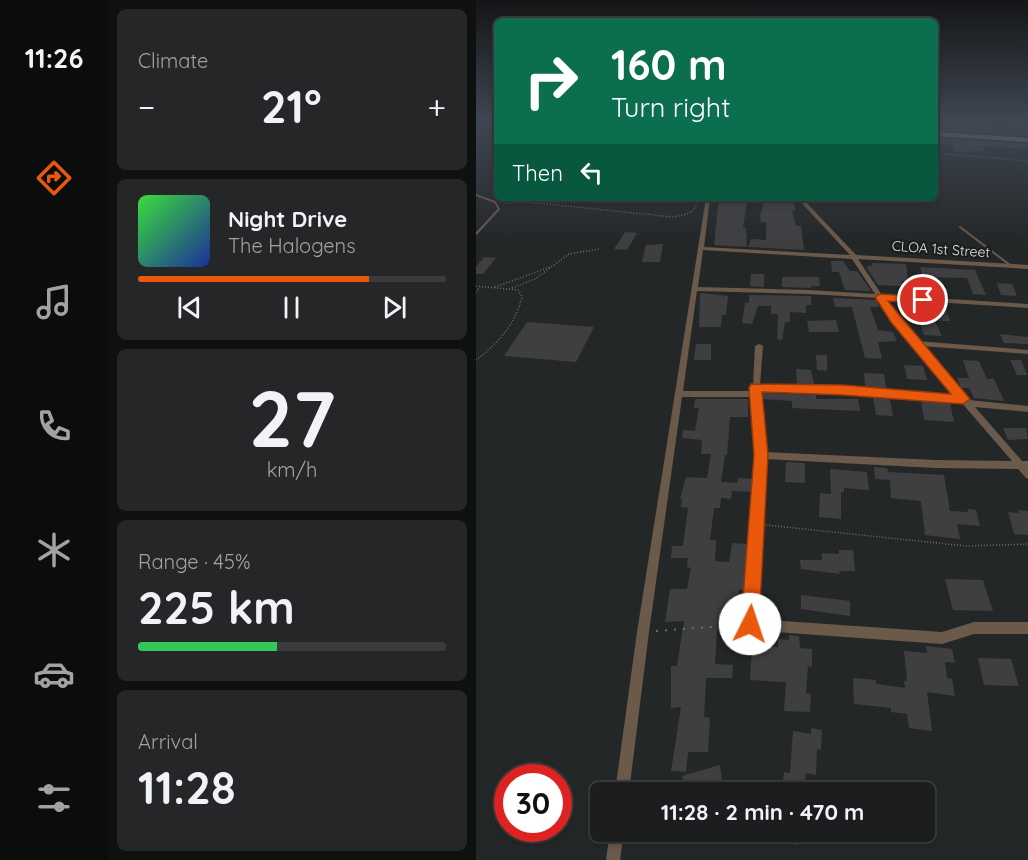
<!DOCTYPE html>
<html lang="en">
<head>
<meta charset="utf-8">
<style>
  body { margin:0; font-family:Quicksand,sans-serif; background:#242627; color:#f1f3f6; height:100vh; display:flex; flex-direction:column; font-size:22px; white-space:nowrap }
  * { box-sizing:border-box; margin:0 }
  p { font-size:20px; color:#a0a2a4 }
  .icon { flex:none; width:33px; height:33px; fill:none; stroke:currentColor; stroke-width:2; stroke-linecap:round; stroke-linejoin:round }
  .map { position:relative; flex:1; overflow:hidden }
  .panel { display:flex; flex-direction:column; gap:9px; padding:9px; background:#0f1010; width:368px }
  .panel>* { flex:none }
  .guide { position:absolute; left:18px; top:18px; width:444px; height:183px; border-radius:9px; box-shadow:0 3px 9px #0003,0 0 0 2px #393b3c; background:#0b6e4f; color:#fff; overflow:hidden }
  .speed { position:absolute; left:18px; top:764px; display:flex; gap:12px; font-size:30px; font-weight:700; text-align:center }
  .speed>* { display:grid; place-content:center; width:78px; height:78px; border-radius:50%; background:#1b1d1e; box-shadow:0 3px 9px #0003,0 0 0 2px #393b3c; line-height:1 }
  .speed .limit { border:9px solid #d22; background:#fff; color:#111 }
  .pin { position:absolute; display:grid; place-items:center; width:51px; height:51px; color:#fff; margin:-26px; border:3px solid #fff; border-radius:50%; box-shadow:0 2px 6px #0007 }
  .me { position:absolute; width:66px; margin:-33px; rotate:4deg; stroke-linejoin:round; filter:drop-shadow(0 0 4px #0008) }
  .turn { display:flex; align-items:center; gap:21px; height:126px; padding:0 18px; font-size:27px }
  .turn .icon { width:78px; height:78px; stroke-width:2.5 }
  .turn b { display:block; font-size:42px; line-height:51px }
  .then { display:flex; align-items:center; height:57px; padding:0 18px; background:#0003; gap:12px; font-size:22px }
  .big { font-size:45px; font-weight:700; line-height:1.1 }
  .panel .card { flex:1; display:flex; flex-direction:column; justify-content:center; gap:9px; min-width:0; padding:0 21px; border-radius:9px; background:#242627 }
  .panel .dial { align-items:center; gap:0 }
  .dial b { font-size:78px; line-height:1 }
  .song { display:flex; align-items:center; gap:18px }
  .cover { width:72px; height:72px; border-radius:9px; background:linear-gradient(135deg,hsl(120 70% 55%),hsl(230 70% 35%)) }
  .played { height:6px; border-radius:3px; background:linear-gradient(90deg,#ea580c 75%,#393b3c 75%) }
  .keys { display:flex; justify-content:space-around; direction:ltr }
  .heat { display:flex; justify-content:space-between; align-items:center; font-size:33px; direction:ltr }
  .charge { height:9px; border-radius:4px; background:linear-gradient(90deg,#34c759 45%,#393b3c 0) }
  .trip { position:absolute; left:114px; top:782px; width:345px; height:60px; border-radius:9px; background:#1b1d1e; box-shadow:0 3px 9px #0003,0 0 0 2px #393b3c; font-weight:700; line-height:60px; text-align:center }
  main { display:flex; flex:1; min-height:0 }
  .menu { display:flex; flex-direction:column; width:108px; justify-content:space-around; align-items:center; background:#0b0c0c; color:#a0a2a4 }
  .menu .icon { width:42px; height:42px }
  .menu .current { color:#ea580c }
  .menu b { font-size:27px; color:#f1f3f6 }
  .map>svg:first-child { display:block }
  .building { fill:#3f3f42 }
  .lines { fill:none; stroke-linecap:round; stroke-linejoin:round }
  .path-far1 { stroke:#6c6f70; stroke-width:1.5; stroke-dasharray:1 2; stroke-linecap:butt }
  .path { stroke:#6c6f70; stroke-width:2; stroke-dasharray:2 7; stroke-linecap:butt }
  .service { stroke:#6b594a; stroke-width:2 }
  .minor { fill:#6b594a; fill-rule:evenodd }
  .primary { fill:#af8a6d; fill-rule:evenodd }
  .route { fill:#ea580c; stroke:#983908; stroke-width:1.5 }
  .labels { text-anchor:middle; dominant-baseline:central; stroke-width:4.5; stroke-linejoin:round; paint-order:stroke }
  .far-street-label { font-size:14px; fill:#e4e5e6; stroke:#1b1d1f }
</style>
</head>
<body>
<main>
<nav class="menu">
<b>11:26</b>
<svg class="icon current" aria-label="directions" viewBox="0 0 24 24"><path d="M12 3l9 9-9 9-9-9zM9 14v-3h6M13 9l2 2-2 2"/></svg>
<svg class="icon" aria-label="music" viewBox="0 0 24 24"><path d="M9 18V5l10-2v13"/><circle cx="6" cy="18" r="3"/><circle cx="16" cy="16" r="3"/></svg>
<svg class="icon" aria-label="phone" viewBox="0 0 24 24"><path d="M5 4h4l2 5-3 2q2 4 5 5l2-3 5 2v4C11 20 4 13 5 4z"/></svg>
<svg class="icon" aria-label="climate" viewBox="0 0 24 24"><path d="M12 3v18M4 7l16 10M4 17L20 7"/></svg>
<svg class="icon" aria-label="car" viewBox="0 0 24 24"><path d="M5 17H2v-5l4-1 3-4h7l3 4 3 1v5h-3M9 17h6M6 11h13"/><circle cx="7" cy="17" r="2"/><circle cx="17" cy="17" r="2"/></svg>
<svg class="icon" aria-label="filters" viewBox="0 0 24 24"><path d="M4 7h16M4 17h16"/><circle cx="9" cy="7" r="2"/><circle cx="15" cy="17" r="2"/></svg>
</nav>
<section class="panel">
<div class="card"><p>Climate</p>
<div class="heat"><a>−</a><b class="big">21°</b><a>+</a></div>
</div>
<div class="card">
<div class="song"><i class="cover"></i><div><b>Night Drive</b><p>The Halogens</p></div></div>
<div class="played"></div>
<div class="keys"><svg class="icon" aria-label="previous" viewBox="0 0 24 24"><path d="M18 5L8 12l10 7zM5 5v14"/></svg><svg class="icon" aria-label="pause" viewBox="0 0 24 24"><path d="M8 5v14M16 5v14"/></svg><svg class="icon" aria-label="next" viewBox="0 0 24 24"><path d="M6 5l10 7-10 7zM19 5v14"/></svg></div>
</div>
<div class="card dial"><b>27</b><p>km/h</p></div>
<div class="card"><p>Range · 45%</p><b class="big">225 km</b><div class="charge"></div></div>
<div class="card"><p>Arrival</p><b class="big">11:28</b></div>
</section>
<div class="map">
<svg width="553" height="860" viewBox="0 0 553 860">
  <rect width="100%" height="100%" fill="#242728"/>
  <g class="building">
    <polygon points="503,123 512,123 515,131 535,132 535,125 544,126 544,130 552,131 552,136 461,130 459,125 505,127"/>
    <polygon points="463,138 552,144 552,149 507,146 508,151 478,152 476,145 467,144"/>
    <polygon points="243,198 271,200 267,228 270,228 271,247 238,245"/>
    <polygon points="290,198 309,198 307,202 317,202 320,210 316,211 320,226 325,226 328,250 272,247 275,239 290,240 290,222 285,222 284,215"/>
    <polygon points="149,232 161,233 151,250 138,249"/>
    <polygon points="187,244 184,262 166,262 170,245"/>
    <polygon points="8,257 20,258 7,274 0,274 0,267"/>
    <polygon points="355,261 367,261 374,271 381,271 395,291 369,290 363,272 356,272"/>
    <polygon points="396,263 430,264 432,281 426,281 426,286 402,285 390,267 397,265"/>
    <polygon points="444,267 499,270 510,295 497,294 491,278 447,277"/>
    <polygon points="275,274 288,274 288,287 274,286"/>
    <polygon points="306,277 343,277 344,286 335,286 335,288 306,287"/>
    <polygon points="521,283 536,284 541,296 525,295"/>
    <polygon points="224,293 252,296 250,315 246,315 245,327 223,327"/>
    <polygon points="273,295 335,296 335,305 330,305 330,313 314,312 314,322 309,322 306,340 301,339 302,314 295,314 295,306 282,306 276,324 266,323 269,303 273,303"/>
    <polygon points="357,298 401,300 403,307 394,307 402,330 417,332 421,341 402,342 406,359 389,358 376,307 359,307"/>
    <polygon points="433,308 470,309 474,321 459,321 466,336 448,335 442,318 436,318"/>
    <polygon points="360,320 363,332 333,332 331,321"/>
    <polygon points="51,322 118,327 100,362 28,356"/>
    <polygon points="524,334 552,337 552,344 528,343"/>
    <polygon points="220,344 235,344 235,360 218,360"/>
    <polygon points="340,355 351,355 351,371 341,370"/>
    <polygon points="487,360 503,361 511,379 518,379 528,401 498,398 493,388 485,388 481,378 493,378"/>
    <polygon points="534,360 545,360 551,375 541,375"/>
    <polygon points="428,365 447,366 451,380 431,379"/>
    <polygon points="320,369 335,370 338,384 321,384"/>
    <polygon points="388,373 408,374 410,388 389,386"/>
    <polygon points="287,393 340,395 340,399 382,399 384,411 316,408 316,401 287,399"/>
    <polygon points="397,398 414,399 417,416 400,415"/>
    <polygon points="219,399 272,399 272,417 254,417 251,455 249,455 245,482 261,483 262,478 277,479 276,492 256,491 255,499 245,498 244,508 238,508 234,540 240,540 239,561 253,562 256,543 272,544 268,590 263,590 262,607 267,607 266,619 242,619 239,664 257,665 256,678 230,678 228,717 234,718 232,752 212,752 210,772 195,771 205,707 195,708 195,666 201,666 208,621 189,622 194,589 211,589 215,568 211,567 212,558 195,558 196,546 207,546 212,508 205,507 206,499 204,499 210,477 231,478 235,454 225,454 226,440 206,438 207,430 219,431 223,408 218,408"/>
    <polygon points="445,401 474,403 478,422 448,420"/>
    <polygon points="527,428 550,428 552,439 532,440"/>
    <polygon points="310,462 329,463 329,483 309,482"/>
    <polygon points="398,467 411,468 412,472 468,475 474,511 492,512 492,509 500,510 504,526 481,524 484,539 449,535 445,501 415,498 414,480 399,479"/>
    <polygon points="354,469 391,472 393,490 368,488 368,492 365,492 365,519 343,517 344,493 355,494"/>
    <polygon points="542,510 552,511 552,535 538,534 532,512 543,513"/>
    <polygon points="363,550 377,550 379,571 363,571 364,574 325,569 324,560 346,560 346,553 363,554"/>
    <polygon points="469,579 507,580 517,611 477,610"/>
    <polygon points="325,595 374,601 374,616 325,609"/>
    <polygon points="313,635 323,636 324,648 336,649 336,667 332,666 330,693 335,694 334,712 308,711 310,682 274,680 276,646 302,647 302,639 313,640"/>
    <polygon points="450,646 476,649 479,663 469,662 471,678 476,679 479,696 451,692 456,731 433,728 431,714 415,712 415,708 378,704 377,678 400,680 400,684 429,688 428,681 431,681 428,651 451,653"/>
    <polygon points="502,658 535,659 543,686 508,685"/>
    <polygon points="335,728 346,730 345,750 341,749 340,775 330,773 328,792 306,792 308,772 314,773 317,731 335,734"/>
    <polygon points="244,765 246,782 208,792 206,776"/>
    <polygon points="304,831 322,831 322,845 304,843"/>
  </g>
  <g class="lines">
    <g class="path-far1">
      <polyline points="459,153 553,161"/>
      <path d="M29 203 51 202 197 217C212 214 219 214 222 198"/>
      <path d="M0 286 42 290 46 297C39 325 22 343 0 360"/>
      <polyline points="19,287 74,267"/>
      <polyline points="36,288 59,279 93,254 123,249"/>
      <polyline points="0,292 4,287"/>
      <polyline points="290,525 490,546 553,544"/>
      <polyline points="244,626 262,625"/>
    </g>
    <polyline class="path" points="180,631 262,625"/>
    <g class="service">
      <polyline points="0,195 19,202 23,209 0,234"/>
      <polyline points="484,227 534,265"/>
    </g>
    <g class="minor">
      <path d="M230 198H234L228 247 374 255 321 198H326L380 255 553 265V269L382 259 406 295 553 304V308L408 299 421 318 441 341 553 350V354L445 346 493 400 553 406V412L499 407 546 461H553V479L550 478 542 469 459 468 289 459 280 619 466 632 498 622H553V634H498L466 644 274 630 270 628 268 624 281 455 276 397H206L173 632 153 792H139L161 632ZM227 250 376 259 399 294 332 290 222 287ZM221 291 332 294 402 298 417 322 480 396 367 387 284 385 287 346 283 344 279 346 277 386 275 388 276 391H207ZM284 391 367 393 485 402 536 461 459 460 289 452Z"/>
      <polygon points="134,831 148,831 144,860 130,860"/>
    </g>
    <polygon class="primary" points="459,132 553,138 553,142 459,136"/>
  </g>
  <linearGradient id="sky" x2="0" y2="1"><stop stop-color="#141516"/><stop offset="0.5" stop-color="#3f4753"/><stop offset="1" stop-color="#3f4753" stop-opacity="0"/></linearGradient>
  <rect width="553" height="241" fill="url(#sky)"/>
  <polygon class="route" points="404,294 450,297 452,300 447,303 412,301 494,399 487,404 367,395 286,392 292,455 283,624 281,630 274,633 268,630 265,624 278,455 273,388 275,384 367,385 475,394 415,322 399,297"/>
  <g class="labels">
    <g class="far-street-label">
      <text transform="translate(465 249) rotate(4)">CLOA 1st Street</text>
    </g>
  </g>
</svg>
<div class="speed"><div class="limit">30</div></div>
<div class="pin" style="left:447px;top:300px;background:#d93025"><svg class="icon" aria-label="arrive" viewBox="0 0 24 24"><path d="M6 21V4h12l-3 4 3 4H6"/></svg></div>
<svg class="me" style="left:274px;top:624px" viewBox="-20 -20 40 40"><circle r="19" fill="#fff"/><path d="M0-13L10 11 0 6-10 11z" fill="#ea580c"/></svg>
<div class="trip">11:28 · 2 min · 470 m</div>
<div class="guide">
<div class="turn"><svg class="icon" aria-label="right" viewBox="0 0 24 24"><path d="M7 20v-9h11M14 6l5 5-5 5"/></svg><div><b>160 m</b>Turn right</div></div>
<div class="then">Then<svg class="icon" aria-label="left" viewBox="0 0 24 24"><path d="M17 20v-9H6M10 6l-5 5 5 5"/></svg></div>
</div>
</div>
</main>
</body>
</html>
